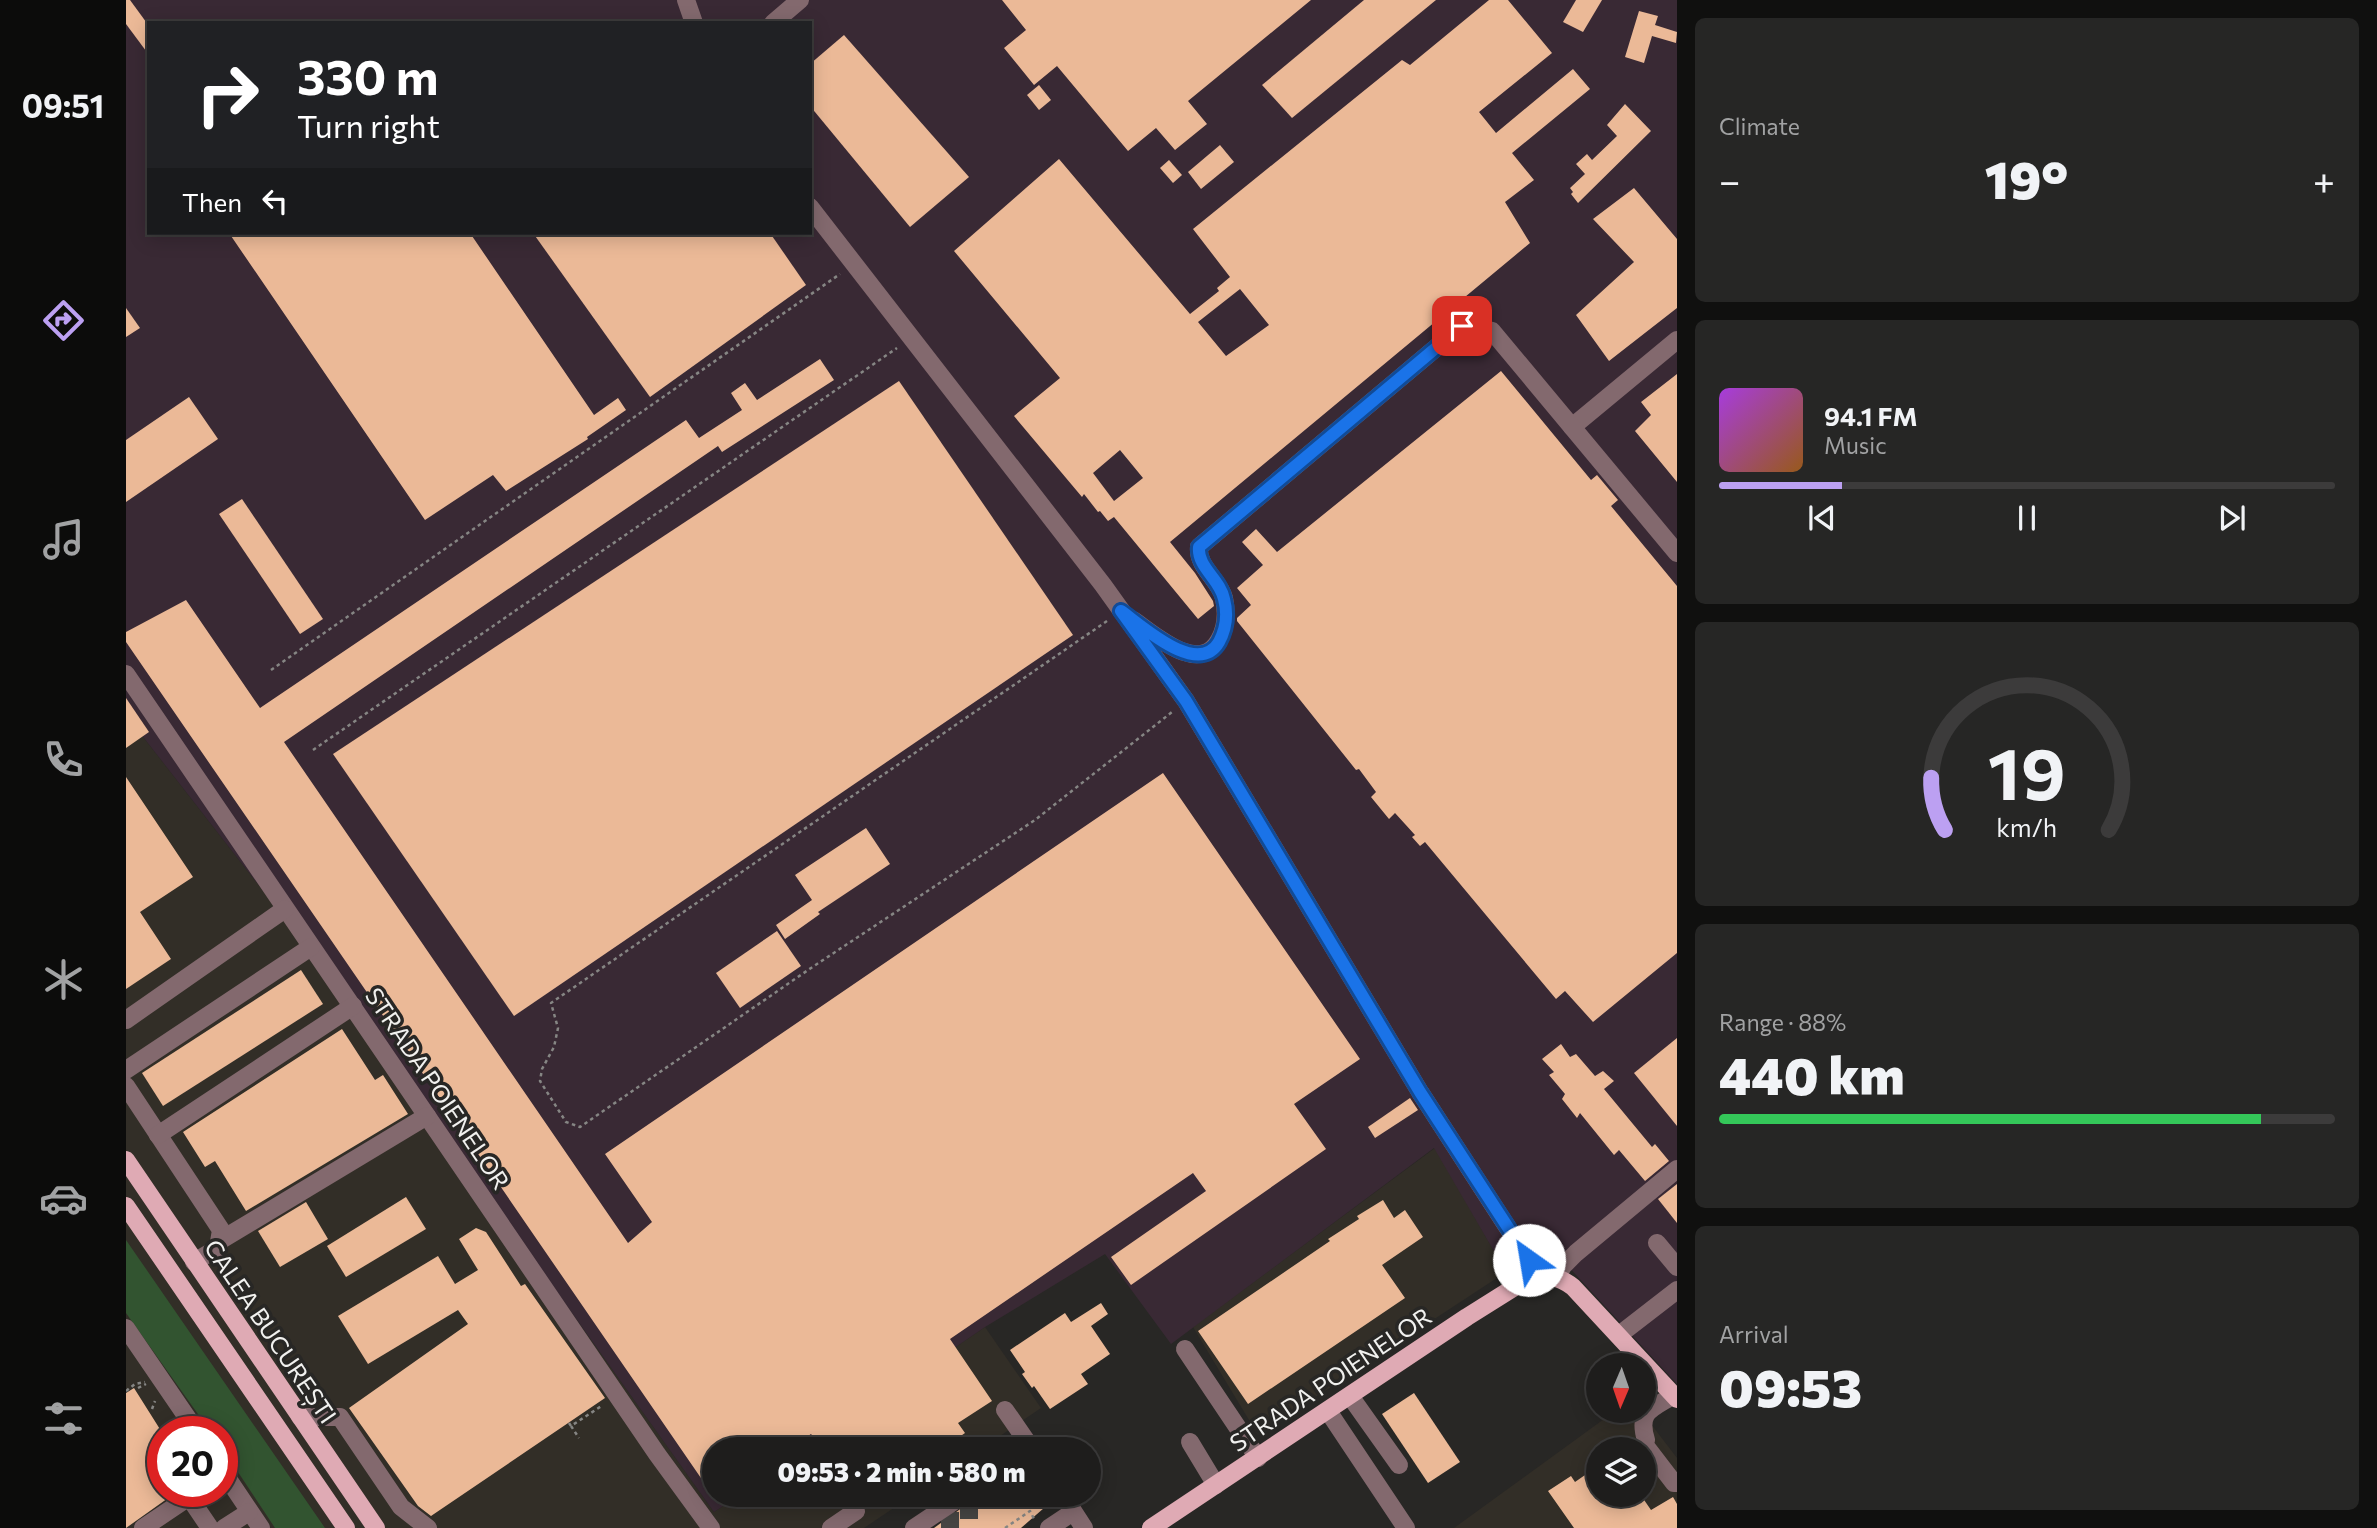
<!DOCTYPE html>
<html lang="en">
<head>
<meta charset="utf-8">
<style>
  body { margin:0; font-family:Commissioner,sans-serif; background:#262625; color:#f1f3f6; height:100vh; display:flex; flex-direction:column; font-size:26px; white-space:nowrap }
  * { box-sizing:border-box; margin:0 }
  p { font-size:23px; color:#a1a2a3 }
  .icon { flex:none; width:38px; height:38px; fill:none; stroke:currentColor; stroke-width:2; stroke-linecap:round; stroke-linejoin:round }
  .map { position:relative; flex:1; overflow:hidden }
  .sheet { display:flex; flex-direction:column; gap:18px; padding:18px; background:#10100f; width:700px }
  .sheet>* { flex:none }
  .hud { position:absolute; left:21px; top:21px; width:665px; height:214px; border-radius:0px; box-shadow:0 4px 18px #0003,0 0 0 2px #3c3b3b; background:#202124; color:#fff; overflow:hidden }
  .needle { width:46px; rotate:182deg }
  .fabs { position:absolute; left:1460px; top:1353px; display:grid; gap:14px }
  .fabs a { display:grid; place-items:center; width:70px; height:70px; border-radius:50%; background:#1e1d1c; box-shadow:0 4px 18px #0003,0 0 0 2px #3c3b3b; font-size:35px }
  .speed { position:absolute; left:21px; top:1416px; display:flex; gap:14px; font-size:35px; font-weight:700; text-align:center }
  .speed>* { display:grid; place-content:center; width:91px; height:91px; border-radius:50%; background:#1e1d1c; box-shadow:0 4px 18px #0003,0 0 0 2px #3c3b3b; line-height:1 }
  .speed .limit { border:10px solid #d22; background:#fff; color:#111 }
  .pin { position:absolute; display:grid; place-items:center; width:60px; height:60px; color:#fff; margin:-30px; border-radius:14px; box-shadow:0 4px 10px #0006 }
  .me { position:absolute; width:77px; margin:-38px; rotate:328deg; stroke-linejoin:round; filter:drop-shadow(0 0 5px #0008) }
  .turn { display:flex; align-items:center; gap:24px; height:147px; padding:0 35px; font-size:32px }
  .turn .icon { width:91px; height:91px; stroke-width:2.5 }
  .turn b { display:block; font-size:49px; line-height:60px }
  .then { display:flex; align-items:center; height:66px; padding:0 35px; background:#0003; gap:14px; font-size:26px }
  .big { font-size:52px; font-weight:800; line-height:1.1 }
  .sheet .tile { flex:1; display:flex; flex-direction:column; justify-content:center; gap:10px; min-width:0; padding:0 24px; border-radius:10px; background:#262625 }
  .sheet .dial { align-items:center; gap:0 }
  .dial svg { height:182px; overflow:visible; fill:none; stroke:#3c3b3b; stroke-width:7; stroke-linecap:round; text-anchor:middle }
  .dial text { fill:#f1f3f6; stroke:none }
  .song { display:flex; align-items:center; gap:21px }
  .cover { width:84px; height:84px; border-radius:10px; background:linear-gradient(135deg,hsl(280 70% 55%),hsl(30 70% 35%)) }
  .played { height:7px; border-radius:4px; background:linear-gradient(90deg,#bca0f2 20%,#3c3b3b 20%) }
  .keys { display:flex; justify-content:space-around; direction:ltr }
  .heat { display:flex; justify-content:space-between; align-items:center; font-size:38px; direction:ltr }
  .charge { height:10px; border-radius:5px; background:linear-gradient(90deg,#34c759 88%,#3c3b3b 0) }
  .trip { position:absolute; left:576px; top:1437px; width:399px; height:70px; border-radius:35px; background:#1e1d1c; box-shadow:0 4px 18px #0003,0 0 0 2px #3c3b3b; font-weight:800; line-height:70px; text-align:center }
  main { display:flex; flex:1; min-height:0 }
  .menu { display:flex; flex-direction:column; width:126px; justify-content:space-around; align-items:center; background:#0c0c0b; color:#a1a2a3 }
  .menu .icon { width:49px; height:49px }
  .menu .on { color:#bca0f2 }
  .menu b { font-size:32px; color:#f1f3f6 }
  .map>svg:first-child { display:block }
  .built { fill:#322e27; fill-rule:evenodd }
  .industrial { fill:#392934; fill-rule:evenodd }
  .green { fill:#325430 }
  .building { fill:#ebb997; fill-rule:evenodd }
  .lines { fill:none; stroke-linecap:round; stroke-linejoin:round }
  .minor-tunnel { stroke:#464543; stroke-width:18; stroke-dasharray:18 9; stroke-linecap:butt }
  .path { stroke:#868684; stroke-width:2.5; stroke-dasharray:3.5 3.5; stroke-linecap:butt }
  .minor { stroke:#83696e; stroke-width:18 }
  .major { stroke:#dfaab4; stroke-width:18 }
  .route-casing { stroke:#114b97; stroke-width:18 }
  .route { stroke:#1a73e8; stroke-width:12 }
  .labels { text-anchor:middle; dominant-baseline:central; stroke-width:7; stroke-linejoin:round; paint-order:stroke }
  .street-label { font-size:24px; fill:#f1f1ef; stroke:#282725 }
</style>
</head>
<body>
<main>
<nav class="menu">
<b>09:51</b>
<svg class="icon on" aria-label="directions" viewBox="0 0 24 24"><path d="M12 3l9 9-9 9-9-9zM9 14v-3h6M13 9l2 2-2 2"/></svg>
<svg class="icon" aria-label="music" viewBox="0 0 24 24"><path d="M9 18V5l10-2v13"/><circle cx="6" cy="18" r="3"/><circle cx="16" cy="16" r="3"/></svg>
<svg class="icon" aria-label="phone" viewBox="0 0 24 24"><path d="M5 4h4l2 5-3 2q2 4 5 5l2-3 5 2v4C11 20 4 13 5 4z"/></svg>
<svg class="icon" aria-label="climate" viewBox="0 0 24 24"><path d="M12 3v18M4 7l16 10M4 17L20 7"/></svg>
<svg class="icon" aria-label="car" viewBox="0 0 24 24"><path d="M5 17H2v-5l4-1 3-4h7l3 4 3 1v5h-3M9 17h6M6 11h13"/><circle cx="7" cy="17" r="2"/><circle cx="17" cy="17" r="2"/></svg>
<svg class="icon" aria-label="filters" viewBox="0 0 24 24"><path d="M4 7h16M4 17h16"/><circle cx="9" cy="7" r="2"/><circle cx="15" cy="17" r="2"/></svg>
</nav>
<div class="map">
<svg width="1551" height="1528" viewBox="0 0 1551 1528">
  <rect width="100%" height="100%" fill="#282725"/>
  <g class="built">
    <path d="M0 715 227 1006 588 1512 614 1495H787L738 1528H0ZM37 1432H96V1491H37Z"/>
    <polygon points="1309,1148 1380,1272 1132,1435 1067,1327"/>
    <polygon points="859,1327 915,1408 855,1449 681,1449"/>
    <path d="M1489 1411H1515L1551 1458V1528H1328ZM1472 1449H1517V1494H1472Z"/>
  </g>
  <path class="industrial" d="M0 0H1551V1384L1439 1263 1380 1272 1308 1148 1045 1344 979 1254 859 1327 681 1449H588V1494L614 1495 588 1512 227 1006 0 715ZM23 23H684V233H23Z"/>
  <polygon class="green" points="0,1240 199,1528 149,1528 96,1448 96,1432 84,1431 0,1313"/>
  <g class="building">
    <polygon points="0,0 4,0 23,26 23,55 0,24"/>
    <polygon points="876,0 1185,0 1062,101 1081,124 1049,150 1030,128 1002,151 931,66 908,85 878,48 900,30"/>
    <polygon points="1238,0 1310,0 1166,118 1136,85"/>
    <path d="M1363 0H1382L1426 53 1353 112 1370 133 1447 69 1464 89 1386 153 1408 180 1379 202 1404 243 1044 542 1069 573 1087 601 1088 606 1072 619 988 517 982 521 974 511 972 512 958 494 956 497 888 416 934 378 828 251 933 159 1064 314 1093 291 1091 288 1104 277 1067 229 1276 60 1284 65ZM1114 289 1143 325 1100 356 1072 322ZM994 450 1017 478 988 501 967 473Z"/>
    <polygon points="1450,0 1476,0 1457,32 1437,22"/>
    <polygon points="1513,11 1532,16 1529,25 1551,32 1550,43 1526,36 1518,63 1499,57"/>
    <polygon points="718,35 843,177 784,227 684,106 684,64"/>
    <polygon points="913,85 925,100 913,110 901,95"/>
    <polygon points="1499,104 1525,131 1452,203 1445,194 1447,192 1444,188 1459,174 1450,164 1461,154 1466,160 1491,136 1481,125"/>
    <polygon points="1094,145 1108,162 1075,189 1062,172"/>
    <polygon points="1043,160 1056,175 1047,183 1034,168"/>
    <polygon points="1508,188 1551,239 1551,308 1483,361 1450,315 1508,262 1467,219"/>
    <polygon points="103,233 344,233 468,415 492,398 500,410 461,437 462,439 380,491 367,475 299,520"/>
    <polygon points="407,233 644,233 680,285 524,397"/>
    <polygon points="0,308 14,328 0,337"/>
    <polygon points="694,359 708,380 596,452 592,446 158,742 502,1243 526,1222 479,1154 1037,773 1234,1059 1168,1104 1200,1149 1005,1285 985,1257 1080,1191 1067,1173 824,1339 866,1401 832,1423 839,1433 816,1449 697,1449 685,1434 663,1449 588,1449 588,1497 0,642 0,632 60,600 134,708 560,420 573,438 616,410 605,393 619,383 631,400"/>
    <polygon points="1375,371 1465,480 1471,475 1492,500 1485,506 1551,586 1551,953 1467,1022 1439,991 1430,999 1299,842 1294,846 1286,837 1289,835 1269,813 1263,819 1245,797 1250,792 1233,769 1230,770 1111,621 1111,618 1125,605 1111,588 1137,565 1116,542 1130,529 1151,552"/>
    <polygon points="1551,374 1551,482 1509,431 1525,415 1515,402"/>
    <polygon points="773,381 947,635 388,1016 207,754"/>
    <polygon points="63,397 92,439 0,502 0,440"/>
    <polygon points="116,499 197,619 174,634 93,514"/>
    <polygon points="0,698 23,732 0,748"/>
    <polygon points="0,777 67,877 14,912 45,959 0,989"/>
    <polygon points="740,828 764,864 692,912 694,914 659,939 650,925 686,900 669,875"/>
    <polygon points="651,931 675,966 614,1008 590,973"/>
    <polygon points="175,970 197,1004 37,1106 16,1073"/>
    <polygon points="216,1029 249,1080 257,1075 282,1114 120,1211 89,1161 79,1167 57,1132"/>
    <polygon points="1551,1038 1551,1126 1508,1073"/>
    <polygon points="1435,1044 1444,1057 1450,1054 1469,1076 1477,1071 1488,1081 1478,1089 1526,1147 1529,1144 1543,1161 1519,1181 1493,1150 1488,1155 1454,1113 1451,1118 1436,1099 1439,1094 1423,1075 1428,1072 1416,1059"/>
    <polygon points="1284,1098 1292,1110 1249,1138 1242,1127"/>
    <polygon points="1551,1184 1551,1223 1532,1199"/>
    <polygon points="280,1197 300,1229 220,1277 201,1246"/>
    <polygon points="1257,1200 1268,1218 1279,1210 1297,1237 1256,1265 1279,1298 1122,1404 1072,1331 1204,1241 1202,1239 1233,1219 1231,1216"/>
    <polygon points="180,1202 202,1239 154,1267 132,1231"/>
    <polygon points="350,1228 360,1232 395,1286 399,1284 479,1398 305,1516 292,1506 223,1408 342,1324 332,1310 242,1364 212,1316 312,1256 329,1284 352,1270 333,1239"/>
    <polygon points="975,1303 982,1314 965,1326 984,1354 955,1374 962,1384 924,1409 908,1386 906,1388 896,1374 899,1372 884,1350 939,1313 945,1322"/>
    <polygon points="8,1388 37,1434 37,1491 52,1491 0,1528 0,1393"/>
    <polygon points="1288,1393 1334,1462 1302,1483 1256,1414"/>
    <polygon points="1472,1466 1472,1494 1514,1494 1525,1510 1547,1497 1551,1504 1551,1528 1448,1528 1422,1491 1445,1476 1449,1482"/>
    <polygon points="855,1494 919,1494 918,1508 895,1528 808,1528"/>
  </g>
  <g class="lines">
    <g class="minor-tunnel">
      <polyline points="843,1501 843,1528"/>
      <polyline points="824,1512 824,1528"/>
    </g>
    <g class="path">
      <polyline points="981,621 425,1003 432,1028 428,1047 416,1069 414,1081 440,1122 454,1127 685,968 909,820 1046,712"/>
      <polyline points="145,670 714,274"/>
      <polyline points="187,750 771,348"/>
      <polyline points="12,1388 20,1384"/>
      <polyline points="0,1391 9,1384 19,1382"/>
      <polyline points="26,1409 29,1401"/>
      <polyline points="443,1423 445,1426 477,1405"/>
      <polyline points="445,1426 453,1438"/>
      <polyline points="879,1528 904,1511 908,1519"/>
    </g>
    <g class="minor">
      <polyline points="560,0 568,23"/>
      <polyline points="647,23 674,0"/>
      <polyline points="684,207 977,585 1060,701 1294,1092 1413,1276"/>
      <polyline points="1446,427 1551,340"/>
      <path d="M1007 620C1028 634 1073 676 1093 640 1100 628 1101 612 1098 598 1093 579 1071 567 1073 547L1336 326 1366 331 1551 553"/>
      <polyline points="0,674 531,1454 585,1528"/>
      <polyline points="0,1020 159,909"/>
      <polyline points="0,1070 185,947"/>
      <polyline points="0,1086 95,1230 92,1248 68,1262"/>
      <polyline points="32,1135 227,1006"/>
      <polyline points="95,1240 301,1116"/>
      <polyline points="1531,1243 1551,1267"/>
      <polyline points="1431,1277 1437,1266 1450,1253 1551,1169"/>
      <polyline points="0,1328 71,1432"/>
      <polyline points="1493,1335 1551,1290"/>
      <polyline points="1059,1349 1132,1458"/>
      <path d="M1548 1395C1526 1409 1511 1411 1520 1440L1518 1444 1548 1483H1551"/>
      <polyline points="1224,1396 1273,1465"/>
      <polyline points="879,1410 906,1449"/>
      <polyline points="1202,1411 1280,1528"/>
      <polyline points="174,1417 214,1417 275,1507 302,1528"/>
      <polyline points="1064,1442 1090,1485"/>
      <polyline points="96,1470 135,1528"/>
      <polyline points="936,1494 958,1528"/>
      <polyline points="17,1528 63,1497 84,1528"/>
      <polyline points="98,1528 123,1512"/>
      <polyline points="705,1528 730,1511"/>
      <polyline points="788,1528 839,1494"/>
      <polyline points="923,1528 947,1512"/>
    </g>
    <g class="major">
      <polyline points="0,1160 250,1528"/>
      <polyline points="0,1206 220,1528"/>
      <path d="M1025 1528 1341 1317 1403 1278C1420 1274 1433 1276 1447 1287L1551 1399"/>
    </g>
  </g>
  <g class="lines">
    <defs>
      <path id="route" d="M1336 326 1073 547C1071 567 1094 579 1098 599 1102 614 1100 629 1093 642 1072 678 1016 626 995 611L1060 701 1294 1092 1403 1260"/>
    </defs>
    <use href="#route" class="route-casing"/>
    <use href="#route" class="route"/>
  </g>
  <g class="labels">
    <g class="street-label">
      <text transform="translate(312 1088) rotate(56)">STRADA POIENELOR</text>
      <text transform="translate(145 1331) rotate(56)">CALEA BUCUREȘTI</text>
      <text transform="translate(1204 1379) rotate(-34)">STRADA POIENELOR</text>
    </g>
  </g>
</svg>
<div class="fabs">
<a><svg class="needle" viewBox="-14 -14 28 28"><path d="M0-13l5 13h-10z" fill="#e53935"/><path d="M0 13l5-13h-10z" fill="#a1a2a3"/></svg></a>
<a><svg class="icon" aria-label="layers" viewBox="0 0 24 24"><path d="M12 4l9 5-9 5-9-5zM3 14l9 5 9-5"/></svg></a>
</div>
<div class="speed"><div class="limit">20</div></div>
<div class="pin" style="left:1336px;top:326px;background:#d93025"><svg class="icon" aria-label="arrive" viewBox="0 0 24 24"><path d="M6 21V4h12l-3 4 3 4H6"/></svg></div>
<svg class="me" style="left:1403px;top:1260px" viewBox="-20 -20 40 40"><circle r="19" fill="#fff"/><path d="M0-13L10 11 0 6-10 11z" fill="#1a73e8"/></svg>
<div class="trip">09:53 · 2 min · 580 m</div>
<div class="hud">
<div class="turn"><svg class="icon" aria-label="right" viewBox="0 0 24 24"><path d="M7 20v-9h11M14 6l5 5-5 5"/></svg><div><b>330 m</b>Turn right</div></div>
<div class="then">Then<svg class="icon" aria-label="left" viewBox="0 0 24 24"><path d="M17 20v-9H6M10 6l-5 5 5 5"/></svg></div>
</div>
</div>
<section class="sheet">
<div class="tile"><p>Climate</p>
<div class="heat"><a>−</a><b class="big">19°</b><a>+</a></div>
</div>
<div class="tile">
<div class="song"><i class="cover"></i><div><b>94.1 FM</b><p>Music</p></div></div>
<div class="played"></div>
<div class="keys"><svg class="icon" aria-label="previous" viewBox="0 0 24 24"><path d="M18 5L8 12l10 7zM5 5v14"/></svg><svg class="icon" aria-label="pause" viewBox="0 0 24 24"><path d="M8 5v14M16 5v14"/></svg><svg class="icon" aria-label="next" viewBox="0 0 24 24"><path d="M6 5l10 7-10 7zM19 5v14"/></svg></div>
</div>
<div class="tile dial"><svg viewBox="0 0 100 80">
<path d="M14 69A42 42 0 1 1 86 69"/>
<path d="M14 69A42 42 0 0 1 8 46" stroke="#bca0f2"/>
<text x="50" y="56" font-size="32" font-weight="700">19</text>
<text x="50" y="72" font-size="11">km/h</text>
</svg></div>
<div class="tile"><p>Range · 88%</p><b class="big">440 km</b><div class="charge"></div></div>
<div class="tile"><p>Arrival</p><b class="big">09:53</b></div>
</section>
</main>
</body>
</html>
